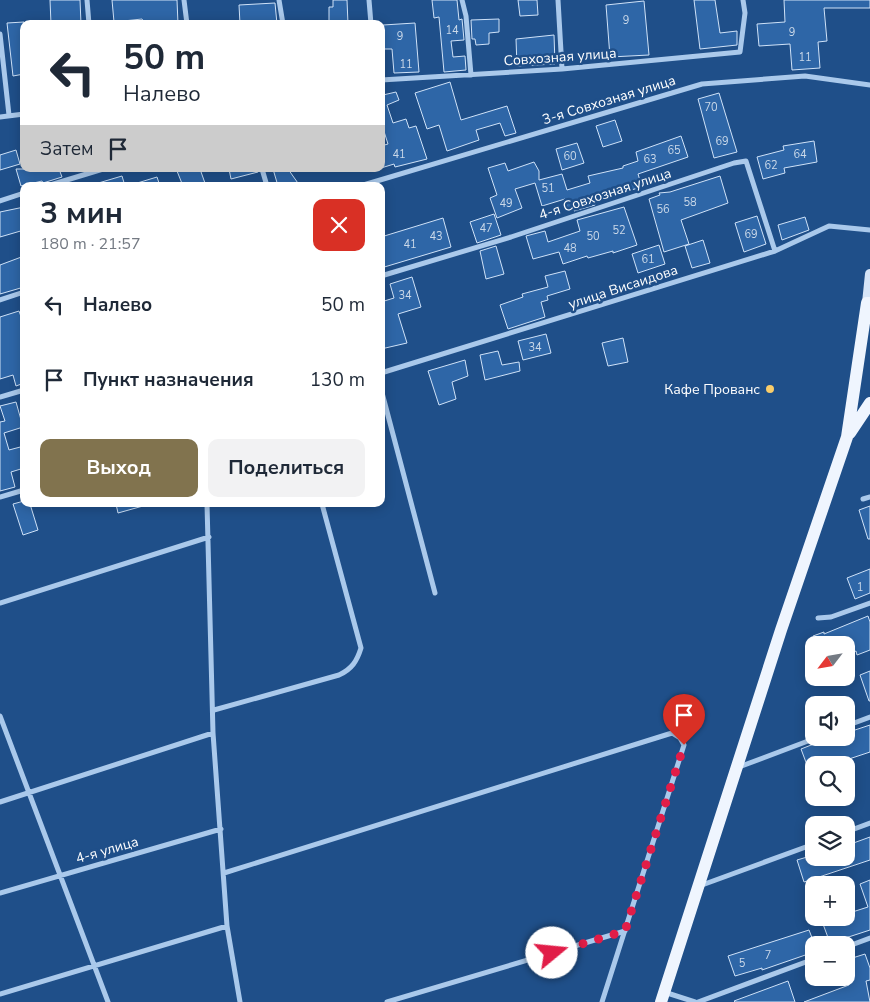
<!DOCTYPE html>
<html lang="ru">
<meta charset="utf-8">
<style>
:root{--surface:#fff;--page:#f2f2f3;--text:#1f2937;--muted:#747a83;--accent:#81734e}
body{margin:0;font-family:"Nunito Sans",sans-serif;background:var(--page);color:var(--text);height:100vh;display:flex;flex-direction:column;font-size:19px;white-space:nowrap}
*{box-sizing:border-box;margin:0}
p{font-size:16px;color:var(--muted)}
.icon{flex:none;width:28px;height:28px;fill:none;stroke:currentColor;stroke-width:2;stroke-linecap:round;stroke-linejoin:round}
.map{position:relative;flex:1;overflow:hidden}
.sheet{position:absolute;left:20px;top:182px;width:365px;height:325px;display:flex;flex-direction:column;background:var(--surface);border-radius:10px;box-shadow:0 2px 12px #0003}
.sheet>*{flex:none}
.top-card{position:absolute;left:20px;top:20px;width:365px;height:152px;border-radius:10px;box-shadow:0 2px 12px #0003;background:#fff;color:var(--text);overflow:hidden}
.needle{width:32px;rotate:239deg}
.controls{position:absolute;left:805px;top:636px;display:grid;gap:10px}
.controls a{display:grid;place-items:center;width:50px;height:50px;border-radius:10px;background:var(--surface);box-shadow:0 2px 12px #0003;font-size:25px}
.pin{position:absolute;display:grid;place-items:center;width:42px;height:42px;color:#fff;margin:-51px -21px;border-radius:50% 50% 50% 0;rotate:-45deg;box-shadow:0 0 5px #0007}
.pin .icon{rotate:45deg}
.me{position:absolute;width:55px;margin:-28px;rotate:73deg;stroke-linejoin:round;filter:drop-shadow(0 0 4px #0008)}
.turn{display:flex;align-items:center;gap:18px;height:105px;padding:0 20px;font-size:22px}
.turn .icon{width:65px;height:65px;stroke-width:2.5}
.turn b{display:block;font-size:35px;line-height:42px}
.then{display:flex;align-items:center;height:48px;padding:0 20px;background:#0003;gap:10px;font-size:19px}
.round{display:grid;place-items:center;flex:none;width:52px;height:52px;border-radius:10px;background:var(--page)}
.overview{display:flex;align-items:center;justify-content:space-between;height:85px;padding:0 20px}
h1{font-size:30px;font-weight:700;line-height:38px}
.primary-button{display:flex;gap:10px;margin-top:auto;padding:10px 20px}
.primary-button a{flex:1;height:58px;border-radius:10px;background:var(--accent);color:#fff;font-size:20px;font-weight:700;line-height:58px;text-align:center}
.primary-button a+a{background:var(--page);color:var(--text)}
ul{padding:0;list-style:none}
li{display:flex;align-items:center;gap:15px;height:75px;padding:0 20px}
li div{flex:1}
li b{display:block;font-size:19px}
li em{font-style:normal}
.map>svg:first-child{display:block}
.building{fill:#2e66a7;stroke:#cfe2f8}
.lines{fill:none;stroke-linecap:round;stroke-linejoin:round}
.minor{stroke:#aac9eb;stroke-width:5}
.secondary{stroke:#d6e5f8;stroke-width:10}
.primary{stroke:#eff5fe;stroke-width:12}
.route{stroke:#e11d48;stroke-width:9;stroke-dasharray:0 16.2}
.poi-dot{fill:#f9cd6a;stroke:#1f4f89;stroke-width:2}
.labels{text-anchor:middle;dominant-baseline:central;stroke-width:5;stroke-linejoin:round;paint-order:stroke}
.number-label{font-size:11px;fill:#cbd9e9}
.street-label{font-size:14px;fill:#fff;stroke:#1f4f89}
.poi-label{font-size:14px;fill:#fff;stroke:#1f4f89;text-anchor:end}
</style>
<div class="map">
<svg width="870" height="1002" viewBox="0 0 870 1002">
<rect width="100%" height="100%" fill="#1f4f89"/>
<!-- building -->
<path class="building" d="M50,0H80L81,24H51Z
M112,0H177L178,24H145L142,19L114,22Z
M333,0H347L348,24H329V7H333Z
M432,0H457L459,20L462,19L464,40L451,41L453,57L465,56L466,70L444,72L439,17L434,18Z
M518,0H537L538,15L520,16Z
M694,0H715L720,33L737,31V45L700,49Z
M784,0H870V8H824L827,41L818,42L820,68L792,70L790,44L759,46L757,24L785,22Z
M644,1L649,55L610,57L606,5Z
M275,3L277,24H240L239,5Z
M499,19V32L489,33V44L476,45L475,39H472L471,20Z
M24,22V74L13,76L7,23Z
M415,23L419,72L394,73L392,49H384L383,25Z
M554,35L555,64L517,66L516,39Z
M450,82L461,120L507,106L516,133L505,136L500,123L476,130L479,140L447,151L439,125L427,129L415,93Z
M396,92L399,100L387,105L393,123L406,119L409,128L416,126L427,159L395,167L394,164L381,168V146L388,144L381,122V94L383,95Z
M719,93L737,152L714,158L698,99Z
M615,120L622,141L603,147L596,126Z
M681,136L688,157L638,174L642,187L594,200L595,205L574,211L573,207L568,209L565,199L542,206L535,183L515,189L522,208L497,218L490,198L497,195L488,168L505,163L508,171L534,162L539,171V180L562,174L567,190L590,183L588,176L623,168V166L638,161L636,152Z
M814,141L817,162L784,168L785,173L763,179L757,157L784,150L783,146Z
M577,143L584,163L562,170L556,149Z
M16,150L20,164L0,170V155Z
M16,169H59L62,177L43,183L42,181L21,186Z
M184,169H200L206,186H183L177,171Z
M229,169H258V172L231,179Z
M273,169H288L300,186H278Z
M122,176L125,186H95V184Z
M720,176L728,203L681,220L689,244L664,252L649,199L660,195L659,193L670,192Z
M157,177L160,186H135L134,184Z
M24,207V230L0,237V212Z
M624,207L637,245L613,253V251L588,258L587,256L563,264L559,252L533,259L526,236L545,231L548,242L580,231L577,220Z
M494,214L501,235L477,243L470,222Z
M757,216L766,244L744,252L735,223Z
M805,217L809,230L782,240L778,225Z
M443,218L451,247L381,268V237Z
M703,240L710,263L692,268L685,246Z
M659,245L665,264L638,273L632,254Z
M496,246L504,274L486,279L480,251Z
M24,256V287L0,294V265Z
M565,271L570,289L547,296L548,300L541,302L545,317L508,329L500,305L523,297L522,294L548,287L545,276Z
M412,277L421,307L398,314L407,343L381,349V302L394,298L390,284Z
M19,311L24,325V383L16,386L13,375L0,379V317Z
M546,334L551,353L523,360L518,341Z
M623,338L628,362L608,366L602,343Z
M498,351L502,365L519,362L520,371L485,380L480,355Z
M465,360L468,376L452,382L456,399L439,405L428,371Z
M16,402L23,427L4,433L9,450L24,446V468L11,472L15,487L0,491V422L5,421L0,406Z
M24,501V504H30L38,530L23,535L13,504Z
M116,504H143V506L118,513Z
M870,506V539H868L859,510Z
M870,569V593L855,599L847,578Z
M868,616L870,622V650L857,655L856,651L846,655V645H816L813,636L824,632V634Z
M870,671V701H869L860,675Z
M870,725V752L831,765H814L813,781L801,749L829,738H846V733Z
M870,837V860L804,882L797,860L814,855V858H853L848,845Z
M870,880V930L830,943L823,924L846,918V914L868,907L860,884Z
M809,930L814,943V952L762,970V968L735,976L728,956Z
M865,954L870,968V980L866,981L870,1002H804L849,985L846,977V960Z
M788,981L795,1002H735L734,1001Z"/>
<g class="lines">
<!-- minor -->
<path class="minor" d="M87,0L89,24
M184,0L187,24
M279,0L283,24
M369,0L371,24
M462,0L466,16L471,75
M558,0L562,69
M0,34L9,115
M381,80L562,69L740,52L745,13L743,0
M0,117L24,114
M262,169L267,186
M47,186L103,169
M360,186L702,84L805,76L870,85
M0,201L24,193
M381,276L511,237L734,163L746,161L775,251
M0,300L24,292
M381,373L775,251L829,226L870,230
M381,389L435,593
M0,397L24,390
M0,497L24,490
M863,499L870,497
M207,504L213,733L227,926L240,1002
M0,603L209,537
M818,618L831,617L870,603
M214,710L339,675C352,669 357,661 361,648L322,504
M0,716L108,1002
M846,726L870,717
M739,767L816,738
M0,802L213,733
M846,832L870,823
M224,873L672,733L680,738L684,745L602,1002
M702,885L814,844
M0,893L221,829
M846,947L870,938
M664,992L695,1002
M0,994L227,926
M387,1002L625,931
M698,1002L814,959"/>
<!-- secondary -->
<path class="secondary" d="M867,303L870,274"/>
<!-- primary -->
<path class="primary" d="M850,433L870,403
M661,1002L781,630L847,437L867,303H870"/>
</g>
<g class="lines">
<!-- route -->
<path class="route" d="M552,953L625,931L684,745"/>
</g>
<!-- markers -->
<circle class="poi-dot" cx="770" cy="389" r="5"/>
<g class="labels">
<!-- number labels -->
<g class="number-label">
<text x="626" y="20">9</text>
<text x="452" y="30">14</text>
<text x="792" y="32">9</text>
<text x="400" y="36">9</text>
<text x="805" y="57">11</text>
<text x="406" y="64">11</text>
<text x="711" y="107">70</text>
<text x="722" y="141">69</text>
<text x="674" y="150">65</text>
<text x="399" y="154">41</text>
<text x="800" y="154">64</text>
<text x="570" y="156">60</text>
<text x="650" y="159">63</text>
<text x="771" y="165">62</text>
<text x="548" y="188">51</text>
<text x="690" y="202">58</text>
<text x="506" y="203">49</text>
<text x="663" y="209">56</text>
<text x="486" y="228">47</text>
<text x="619" y="230">52</text>
<text x="751" y="234">69</text>
<text x="436" y="236">43</text>
<text x="593" y="236">50</text>
<text x="410" y="244">41</text>
<text x="570" y="248">48</text>
<text x="648" y="259">61</text>
<text x="405" y="295">34</text>
<text x="535" y="347">34</text>
<text x="860" y="587">1</text>
<text x="768" y="955">7</text>
<text x="742" y="963">5</text>
</g>
<!-- street labels -->
<g class="street-label">
<text transform="translate(560 57) rotate(-4)">Совхозная улица</text>
<text transform="translate(609 100) rotate(-17)">3-я Совхозная улица</text>
<text transform="translate(605 194) rotate(-18)">4-я Совхозная улица</text>
<text transform="translate(623 287) rotate(-18)">улица Висаидова</text>
<text transform="translate(107 850) rotate(-16)">4-я улица</text>
</g>
<!-- poi labels -->
<g class="poi-label">
<text x="760" y="389">Кафе Прованс</text>
</g>
</g>
</svg>
<div class="controls">
<a><svg class="needle" viewBox="-14 -14 28 28"><path d="M0-13l5 13h-10z" fill="#e53935"/><path d="M0 13l5-13h-10z" fill="#747a83"/></svg></a>
<a><svg class="icon" aria-label="sound" viewBox="0 0 24 24"><path d="M4 9h4l5-4v14l-5-4H4zM17 9q2 3 0 6"/></svg></a>
<a><svg class="icon" aria-label="search" viewBox="0 0 24 24"><circle cx="10" cy="10" r="6"/><path d="M15 15l6 6"/></svg></a>
<a><svg class="icon" aria-label="layers" viewBox="0 0 24 24"><path d="M12 4l9 5-9 5-9-5zM3 14l9 5 9-5"/></svg></a>
<a>+</a>
<a>−</a>
</div>
<div class="pin" style="left:684px;top:745px;background:#d93025"><svg class="icon" aria-label="arrive" viewBox="0 0 24 24"><path d="M6 21V4h12l-3 4 3 4H6"/></svg></div>
<svg class="me" style="left:552px;top:953px" viewBox="-20 -20 40 40"><circle r="19" fill="#fff"/><path d="M0-13L10 11 0 6-10 11z" fill="#e11d48"/></svg>
<div class="top-card">
<div class="turn"><svg class="icon" aria-label="left" viewBox="0 0 24 24"><path d="M17 20v-9H6M10 6l-5 5 5 5"/></svg><div><b>50 m</b>Налево</div></div>
<div class="then">Затем<svg class="icon" aria-label="arrive" viewBox="0 0 24 24"><path d="M6 21V4h12l-3 4 3 4H6"/></svg></div>
</div>
<section class="sheet">
<div class="overview"><div><h1>3 мин</h1><p>180 m · 21:57</p></div><a class="round" style="background:#d93025;color:#fff"><svg class="icon" aria-label="close" viewBox="0 0 24 24"><path d="M6 6l12 12M18 6L6 18"/></svg></a></div>
<ul>
<li><svg class="icon" aria-label="left" viewBox="0 0 24 24"><path d="M17 20v-9H6M10 6l-5 5 5 5"/></svg><div><b>Налево</b></div><em>50 m</em></li>
<li><svg class="icon" aria-label="arrive" viewBox="0 0 24 24"><path d="M6 21V4h12l-3 4 3 4H6"/></svg><div><b>Пункт назначения</b></div><em>130 m</em></li>
</ul>
<div class="primary-button"><a>Выход</a><a>Поделиться</a></div>
</section>
</div>
